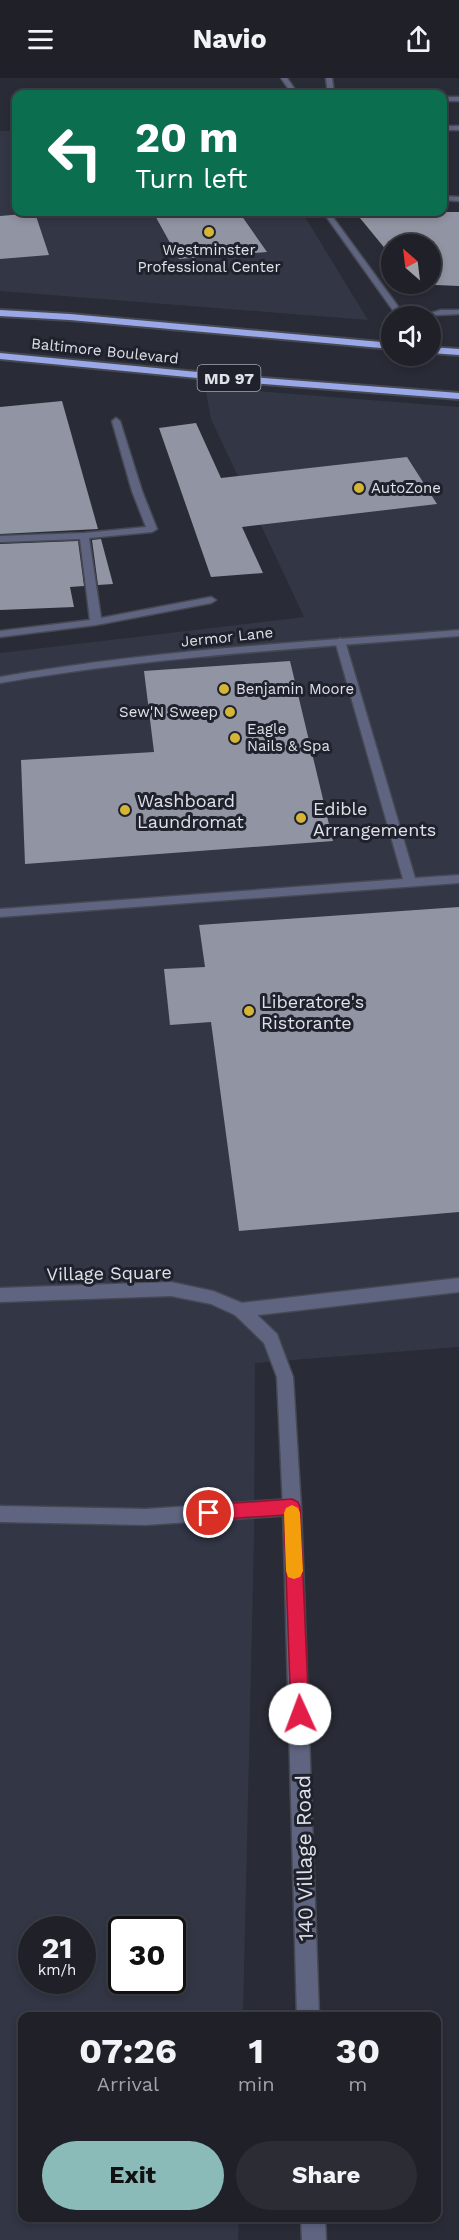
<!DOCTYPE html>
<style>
:root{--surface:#1f2028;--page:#2c2d34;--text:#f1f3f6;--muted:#a1a3a8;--line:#3c3e45;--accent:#8bbbb9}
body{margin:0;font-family:"Work Sans",sans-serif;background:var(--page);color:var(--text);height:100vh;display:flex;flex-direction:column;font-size:22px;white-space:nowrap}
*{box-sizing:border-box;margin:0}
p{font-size:20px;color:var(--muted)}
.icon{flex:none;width:33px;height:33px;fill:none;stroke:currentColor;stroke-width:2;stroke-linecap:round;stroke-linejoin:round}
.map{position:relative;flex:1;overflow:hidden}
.panel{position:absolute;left:18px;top:1934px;width:423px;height:210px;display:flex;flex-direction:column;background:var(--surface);border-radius:12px;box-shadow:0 3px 9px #0003,0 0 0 2px var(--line)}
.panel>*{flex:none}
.banner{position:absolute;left:12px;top:12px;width:435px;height:126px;border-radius:12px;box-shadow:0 3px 9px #0003,0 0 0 2px var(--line);background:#0b6e4f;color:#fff;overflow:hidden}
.needle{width:39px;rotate:332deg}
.fabs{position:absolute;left:381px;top:156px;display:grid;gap:12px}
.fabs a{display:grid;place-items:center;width:60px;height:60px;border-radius:50%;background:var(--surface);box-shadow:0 3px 9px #0003,0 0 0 2px var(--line);font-size:30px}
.speed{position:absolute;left:18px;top:1838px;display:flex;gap:12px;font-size:30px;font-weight:700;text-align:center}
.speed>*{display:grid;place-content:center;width:78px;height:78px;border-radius:50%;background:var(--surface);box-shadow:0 3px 9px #0003,0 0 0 2px var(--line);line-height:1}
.speed small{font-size:15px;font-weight:400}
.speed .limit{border:3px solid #111;border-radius:9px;background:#fff;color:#111}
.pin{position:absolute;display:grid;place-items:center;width:51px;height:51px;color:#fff;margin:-26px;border:3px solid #fff;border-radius:50%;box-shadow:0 2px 6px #0007}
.me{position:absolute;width:66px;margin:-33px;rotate:358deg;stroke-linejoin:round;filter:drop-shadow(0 0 4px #0008)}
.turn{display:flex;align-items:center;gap:21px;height:126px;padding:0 24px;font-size:27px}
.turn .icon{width:78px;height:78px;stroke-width:2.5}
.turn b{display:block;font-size:42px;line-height:51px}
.eta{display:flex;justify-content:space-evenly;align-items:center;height:102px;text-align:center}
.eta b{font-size:36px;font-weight:700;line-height:42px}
.primary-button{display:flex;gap:12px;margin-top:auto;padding:12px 24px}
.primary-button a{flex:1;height:69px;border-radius:36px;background:var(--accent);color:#111;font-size:24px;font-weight:700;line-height:69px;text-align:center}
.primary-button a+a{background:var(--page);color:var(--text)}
header{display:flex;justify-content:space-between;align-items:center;height:78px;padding:0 24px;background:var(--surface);font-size:27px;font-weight:700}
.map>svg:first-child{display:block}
.built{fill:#323645;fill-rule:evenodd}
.building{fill:#9194a2}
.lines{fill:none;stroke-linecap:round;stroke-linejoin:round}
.service-casing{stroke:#464852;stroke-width:3}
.minor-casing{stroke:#464852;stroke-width:3}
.trunk-casing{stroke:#464852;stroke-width:4}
.service{fill:#5f6581;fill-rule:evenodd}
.minor{fill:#5f6581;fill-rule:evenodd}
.trunk{fill:#9ba8e7;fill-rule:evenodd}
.route{fill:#e11d48;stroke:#92132f;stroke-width:1.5}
.slow{fill:#f59e0b}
.poi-dot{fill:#d5b535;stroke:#1f222c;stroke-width:2}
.labels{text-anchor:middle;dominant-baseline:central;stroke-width:6;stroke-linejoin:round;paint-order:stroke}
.far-poi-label{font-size:15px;fill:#dfe1e8;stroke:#1f222c;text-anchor:start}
.far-street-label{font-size:15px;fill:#dfe1e8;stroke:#1f222c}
.shield{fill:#1f222c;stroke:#a5a8b0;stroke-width:1.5}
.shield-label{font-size:16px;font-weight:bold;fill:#dfe1e8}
.poi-label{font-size:18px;fill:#dfe1e8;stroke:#1f222c;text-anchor:start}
.street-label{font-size:18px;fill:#dfe1e8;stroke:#1f222c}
.near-street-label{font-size:21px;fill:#dfe1e8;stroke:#1f222c}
</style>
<header><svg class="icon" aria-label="menu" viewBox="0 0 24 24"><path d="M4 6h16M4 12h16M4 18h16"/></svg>Navio<svg class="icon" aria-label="share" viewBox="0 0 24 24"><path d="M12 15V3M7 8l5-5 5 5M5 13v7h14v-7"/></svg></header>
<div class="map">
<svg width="459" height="2162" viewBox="0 0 459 2162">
<rect width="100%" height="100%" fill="#292b36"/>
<!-- built -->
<path class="built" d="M0,53H16V134H302L368,242L0,213Z
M205,309L459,329V1269L255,1285L254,1462L243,1938H22V2139H239L238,2162H0V575L304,539L211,341ZM32,1851H82V1902H32ZM122,1851H172V1902H122Z"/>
<!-- building -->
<path class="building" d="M153,134H239L267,174L179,181Z
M355,134H459V208L413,206H430V166H392V179Z
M35,135L49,177L0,181V138Z
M62,323L98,451L0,456V329Z
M196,345L221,400L407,379L437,426L242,449L263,495L211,499L159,350Z
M101,461L113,506L98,507L92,462Z
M78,463L84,508L70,509L74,529L0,532V466Z
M290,583L333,763L25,786L21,682L154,674L144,593Z
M459,829V1134L239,1153L211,944L170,947L164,891L205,889L199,847Z"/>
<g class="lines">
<defs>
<path id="service" d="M281,0H287L298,16H292Z
M326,0H332L334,16H328Z
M442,19H459V23H442Z
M442,48H459V52H442Z
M442,118L459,119V123L442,122Z
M323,134H329L405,238H397Z
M441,232H459V236L420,238Z
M116,340L120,343L142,413L157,451L152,454L89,460L101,540L211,519L216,522L211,525L96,547L0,559V553L90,542L80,461L0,464V458L84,455L146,449L132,413L112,343Z
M340,560L345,563L415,800L459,797V805L0,839V831L403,801L335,563Z
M459,1200V1214L241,1239L235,1237L233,1232L235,1227L241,1225Z
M292,1421L298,1423L301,1429L298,1435L292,1437L146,1447L0,1444V1428L146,1431Z"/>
<path id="minor" d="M459,552V558C306,570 151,579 0,605V599C151,572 306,564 459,552Z
M171,1204L213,1213L247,1227L277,1256L293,1299L301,1429L319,1938H297L283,1429L277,1299L264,1265L235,1237L211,1226L171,1218L0,1224V1210Z
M301,2139H325L326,2162H302Z"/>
<path id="trunk" d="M0,232L70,236L392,265V271L70,242L0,238Z
M430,269L459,271V277L430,275Z
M0,275L239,298L459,315V321L239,304L0,281Z"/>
</defs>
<!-- service casing -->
<use href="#service" class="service-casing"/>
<!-- minor casing -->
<use href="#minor" class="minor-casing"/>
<!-- trunk casing -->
<use href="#trunk" class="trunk-casing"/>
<!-- service -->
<use href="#service" class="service"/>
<!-- minor -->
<use href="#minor" class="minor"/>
<!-- trunk -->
<use href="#trunk" class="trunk"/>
</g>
<!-- route -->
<path class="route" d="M292,1421L298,1424L300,1429L309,1636L306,1642L300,1645L293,1642L291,1636L284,1437L209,1442L203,1440L200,1435L203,1429L209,1427Z"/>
<!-- slow -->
<path class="slow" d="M292,1427L298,1430L300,1435L303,1493L300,1499L294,1501L288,1499L286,1493L284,1435L286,1430Z"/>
<!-- markers -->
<g class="poi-dot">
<circle cx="209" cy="154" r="6"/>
<circle cx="359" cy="410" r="6"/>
<circle cx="224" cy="611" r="6"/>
<circle cx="230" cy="634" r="6"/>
<circle cx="235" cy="660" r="6"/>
<circle cx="125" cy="732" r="6"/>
<circle cx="301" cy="740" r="6"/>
<circle cx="249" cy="933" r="6"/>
</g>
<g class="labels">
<!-- far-poi labels -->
<g class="far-poi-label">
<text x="209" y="172" text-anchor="middle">Westminster<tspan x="209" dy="17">Professional Center</tspan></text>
<text x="371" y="410">AutoZone</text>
<text x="236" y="611">Benjamin Moore</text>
<text x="218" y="634" text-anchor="end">Sew'N Sweep</text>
<text x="247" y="651">Eagle<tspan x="247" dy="17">Nails &amp; Spa</tspan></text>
</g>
<!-- far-street labels -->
<g class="far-street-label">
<text transform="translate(105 273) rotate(6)">Baltimore Boulevard</text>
<text transform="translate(227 559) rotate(-6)">Jermor Lane</text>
</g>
<!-- shield labels -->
<rect class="shield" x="197.5" y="287" width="63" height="26" rx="4.5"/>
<g class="shield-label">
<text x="229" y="300">MD 97</text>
</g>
<!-- poi labels -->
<g class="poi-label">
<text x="137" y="722">Washboard<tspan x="137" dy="21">Laundromat</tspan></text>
<text x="313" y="730">Edible<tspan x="313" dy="21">Arrangements</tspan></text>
<text x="261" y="923">Liberatore's<tspan x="261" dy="21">Ristorante</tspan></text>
</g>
<!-- street labels -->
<g class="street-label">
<text transform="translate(109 1195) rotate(-1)">Village Square</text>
</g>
<!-- near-street labels -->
<g class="near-street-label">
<text transform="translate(304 1780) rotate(-91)">140 Village Road</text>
</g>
</g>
</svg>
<div class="fabs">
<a><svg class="needle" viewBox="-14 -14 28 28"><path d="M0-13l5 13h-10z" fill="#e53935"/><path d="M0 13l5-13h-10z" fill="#a1a3a8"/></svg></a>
<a><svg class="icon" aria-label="sound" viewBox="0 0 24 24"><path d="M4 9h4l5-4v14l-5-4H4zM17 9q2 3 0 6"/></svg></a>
</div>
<div class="speed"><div>21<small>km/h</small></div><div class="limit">30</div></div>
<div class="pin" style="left:209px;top:1435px;background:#d93025"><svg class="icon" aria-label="arrive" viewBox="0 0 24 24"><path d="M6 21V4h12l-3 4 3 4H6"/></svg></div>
<svg class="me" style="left:300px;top:1636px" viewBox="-20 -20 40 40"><circle r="19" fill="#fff"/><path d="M0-13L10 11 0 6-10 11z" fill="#e11d48"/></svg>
<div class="banner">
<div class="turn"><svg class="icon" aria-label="left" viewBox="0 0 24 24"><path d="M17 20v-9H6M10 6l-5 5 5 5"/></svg><div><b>20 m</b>Turn left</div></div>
</div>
<section class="panel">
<div class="eta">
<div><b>07:26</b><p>Arrival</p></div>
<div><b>1</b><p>min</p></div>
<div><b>30</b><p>m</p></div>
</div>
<div class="primary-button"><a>Exit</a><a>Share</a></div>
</section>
</div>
